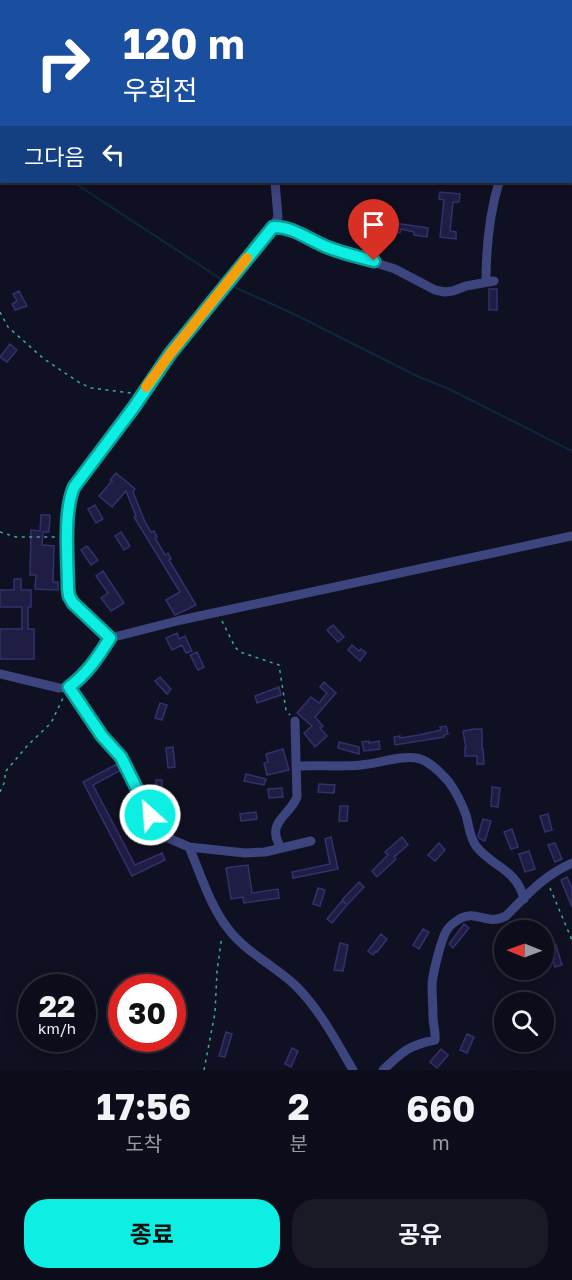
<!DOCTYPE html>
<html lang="ko">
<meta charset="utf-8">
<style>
:root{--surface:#0c0c1a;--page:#1a1a27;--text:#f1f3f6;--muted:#9a9ba2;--line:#2c2c39;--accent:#0eefe4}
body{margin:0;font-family:"Golos Text","Noto Sans KR",sans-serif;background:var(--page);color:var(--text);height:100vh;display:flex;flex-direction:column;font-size:22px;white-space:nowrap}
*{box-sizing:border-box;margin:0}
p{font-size:20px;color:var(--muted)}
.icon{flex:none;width:33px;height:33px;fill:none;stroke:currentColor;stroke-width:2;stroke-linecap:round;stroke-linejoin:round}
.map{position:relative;height:1070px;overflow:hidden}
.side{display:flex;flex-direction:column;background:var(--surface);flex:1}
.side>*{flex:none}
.banner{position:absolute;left:0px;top:0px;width:573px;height:183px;box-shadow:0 3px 15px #0003,0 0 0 2px var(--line);background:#1a4fa0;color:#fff;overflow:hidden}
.needle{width:39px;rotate:271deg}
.buttons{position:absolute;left:494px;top:920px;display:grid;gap:12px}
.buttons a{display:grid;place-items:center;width:60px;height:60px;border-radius:50%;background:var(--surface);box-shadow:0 3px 15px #0003,0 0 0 2px var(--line);font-size:30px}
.speed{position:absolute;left:18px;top:974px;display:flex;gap:12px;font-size:30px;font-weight:700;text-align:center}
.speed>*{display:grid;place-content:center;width:78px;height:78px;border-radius:50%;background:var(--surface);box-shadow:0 3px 15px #0003,0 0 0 2px var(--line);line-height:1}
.speed small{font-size:15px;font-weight:400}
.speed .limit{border:9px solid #d22;background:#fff;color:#111}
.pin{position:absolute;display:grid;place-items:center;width:51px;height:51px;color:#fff;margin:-62px -26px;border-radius:50% 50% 50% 0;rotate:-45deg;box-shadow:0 0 6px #0007}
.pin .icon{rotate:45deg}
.me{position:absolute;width:66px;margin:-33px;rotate:334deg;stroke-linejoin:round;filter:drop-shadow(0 0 4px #0008)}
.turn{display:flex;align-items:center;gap:21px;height:126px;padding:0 24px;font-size:27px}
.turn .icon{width:78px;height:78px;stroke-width:2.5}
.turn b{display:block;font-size:42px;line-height:51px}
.then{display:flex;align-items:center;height:57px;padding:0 24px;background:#0003;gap:12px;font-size:22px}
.eta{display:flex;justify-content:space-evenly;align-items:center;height:102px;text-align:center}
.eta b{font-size:36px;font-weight:700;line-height:42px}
.cta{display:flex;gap:12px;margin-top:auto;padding:12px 24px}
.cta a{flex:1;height:69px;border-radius:24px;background:var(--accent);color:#111;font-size:24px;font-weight:700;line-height:69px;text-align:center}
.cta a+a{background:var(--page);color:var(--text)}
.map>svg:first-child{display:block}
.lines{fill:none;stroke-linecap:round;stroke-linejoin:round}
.stream{stroke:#0d273f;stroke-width:2}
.building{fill:#1f1d43;stroke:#33306e;stroke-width:1.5}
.path{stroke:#36af95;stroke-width:1.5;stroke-dasharray:3 4.5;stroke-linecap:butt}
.minor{stroke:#3d457f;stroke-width:9}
.route-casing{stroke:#099b94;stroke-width:15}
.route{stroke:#0eefe4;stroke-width:10}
.slow{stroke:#f59e0b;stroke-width:10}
</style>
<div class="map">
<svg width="572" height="1070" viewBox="0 0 572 1070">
<rect width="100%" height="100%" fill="#101023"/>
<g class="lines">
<!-- stream -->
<path class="stream" d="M0,103L2,106
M73,182L224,281
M230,285L296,315L417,376L449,389L572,451"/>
</g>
<!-- building -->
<path class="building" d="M440,192L460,194L459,202H453L450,231L456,232V239L440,237L444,200L439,199Z
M387,222L428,228L427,237L414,235V232L401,229L400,233L385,231Z
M489,289H497V310H489Z
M19,291L27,306L15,310L12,304L17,301L13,294Z
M10,344L17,350L7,362L0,357Z
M116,473L135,489L133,492L145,522L151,532L154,531L157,537L155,538L165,555L168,553L171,559L169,560L196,605L188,609L175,615L166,600L180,592L134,517L136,516L126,491L112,507L99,496L112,481L110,480Z
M95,505L103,519L96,523L88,509Z
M41,515H50L49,532H43L42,545L54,546L53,582H58V590L35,589L36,575H30L31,530L40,531Z
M121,532L130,546L124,550L115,536Z
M87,546L98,560L91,565L81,550Z
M103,571L124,603L111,611L101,598L108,593L96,576Z
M14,579H21V590H31V607H28V629H34V659H0V629H22V607H0V590H14Z
M333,625L344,637L338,642L327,630Z
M177,633L179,639L185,636L192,651L186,653L182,645L172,650L166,638Z
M352,645L359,651L361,649L366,653L360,661L348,650Z
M197,652L204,667L198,670L190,655Z
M160,677L171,689L167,694L155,681Z
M324,682L336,693L315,717L323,726L320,728L327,736L315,747L304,733L312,726L297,713L311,697L319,703L327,693L320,687Z
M279,687L281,695L257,703L255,696Z
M160,703L167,705L162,720L155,718Z
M446,726L448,734L444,735V737L395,745L394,737L400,736V738L419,735L441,730L440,727Z
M474,729H482V749H483L484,764H477V756H465V748H466L463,731Z
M369,741V743L379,741L380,749L364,751L362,742Z
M339,742L359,747V754L338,748Z
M173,747L175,767L168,768L166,748Z
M283,749L289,770L267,775L264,763L268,762L266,754Z
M117,764L121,772L119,771L93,785L135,865L162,853L165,860L132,876L83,782Z
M246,774L266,779L264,785L244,781Z
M156,780H162V799L156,798Z
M319,784L335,785L334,793L318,792Z
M492,787L500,788L498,807L491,806Z
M282,788L283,797L269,798L268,789Z
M340,806H348L347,821H339Z
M256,812L257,819L241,821L240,814Z
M548,814L552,830L545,832L540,816Z
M483,819L491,821L485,841L480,839L478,836Z
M512,829L518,847L511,849L504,832Z
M331,837L338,869L293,878L292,872L330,864L325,839Z
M402,837L408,845L394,857L396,859L377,877L372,871L388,855L385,852Z
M439,843L445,850L435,861L428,855Z
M555,843L562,859L555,862L548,845Z
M529,851L535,869L525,872L519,854Z
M248,865L252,893L278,889L279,898L244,903L243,897L231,899L226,868Z
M567,877L572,888V907L561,880Z
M359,882L364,887L347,905L332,923L327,919L342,901L346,904L342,900Z
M318,888L325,890L320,906L313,904Z
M464,924L469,928L453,948L449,944Z
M423,929L429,932L419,949L413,945Z
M381,934L387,939L377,952L376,951L373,955L368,951Z
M340,943L348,945L343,971L334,970Z
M556,945L562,965L555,967L549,948Z
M226,1032L232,1034L225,1057L219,1056Z
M467,1034L474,1037L467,1053L460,1050Z
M292,1048L298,1051L291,1067L285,1064Z
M441,1049L448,1055L437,1068L430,1062Z"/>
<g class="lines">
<!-- path -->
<path class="path" d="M548,182L572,184
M0,312L8,327L44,359L80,383L91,388L131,393
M0,532L16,537H58
M222,621L235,647L240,652L279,665L286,710L290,715
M0,792L5,781V772L28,745L51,723L63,698
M550,888L572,940
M204,1070L215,1013L217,971L221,942L223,938"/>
<!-- minor -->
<path class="minor" d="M541,0L551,2
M273,2L274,0
M273,227H280L287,228L325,247L395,269L435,290L445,292L453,291L466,286L494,281
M486,282C486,247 489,215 499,182
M110,638L73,603L69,596L68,589C68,561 63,512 74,487L134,407L170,354L273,227L278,217L275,182
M0,674L59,688C62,688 65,688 69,687C86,680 100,653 110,638L181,620L572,536
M69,687L102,736L121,757L159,834L189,847L245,853L265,852L311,841
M297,766C318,765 340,767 361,765C377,764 401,755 416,758C427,759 442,774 449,782C456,792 462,804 466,815C469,825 469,836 476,846C492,867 517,869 524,899
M189,847C201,875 210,906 229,930C247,953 275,966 296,986C320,1010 336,1041 353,1070
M281,848C265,822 289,817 297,797L295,721
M383,1070C402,1052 409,1045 435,1040C436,1032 433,1025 433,1017C433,1006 432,995 432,984C433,973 441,939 447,930C450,925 456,921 461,918C477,910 487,926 506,916C528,894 543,876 572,863"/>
</g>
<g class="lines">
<defs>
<path id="route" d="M150,815L121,757L102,736L69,687C87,674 98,657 110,638L73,603L69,596L68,589C68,561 63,512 74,487L134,407L170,354L273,227C292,226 309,240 327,247C342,253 358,257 374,261"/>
</defs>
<!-- route casing -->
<use href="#route" class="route-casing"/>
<!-- route -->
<use href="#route" class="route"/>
<!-- slow -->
<path class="slow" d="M146,387L170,354L247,258"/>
</g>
</svg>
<div class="buttons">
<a><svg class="needle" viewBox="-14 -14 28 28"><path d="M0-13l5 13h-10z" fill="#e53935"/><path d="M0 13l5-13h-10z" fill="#9a9ba2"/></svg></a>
<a><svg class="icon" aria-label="search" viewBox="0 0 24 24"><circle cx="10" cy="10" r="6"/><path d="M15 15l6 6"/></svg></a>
</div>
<div class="speed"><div>22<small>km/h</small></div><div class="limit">30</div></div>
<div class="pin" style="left:374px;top:261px;background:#d93025"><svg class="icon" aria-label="arrive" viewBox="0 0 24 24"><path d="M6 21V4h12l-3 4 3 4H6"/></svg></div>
<svg class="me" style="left:150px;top:815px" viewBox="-20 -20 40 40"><circle r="17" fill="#0eefe4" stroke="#fff" stroke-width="3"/><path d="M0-11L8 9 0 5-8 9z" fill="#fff"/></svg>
<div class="banner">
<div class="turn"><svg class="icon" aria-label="right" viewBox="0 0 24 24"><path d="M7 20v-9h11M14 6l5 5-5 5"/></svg><div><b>120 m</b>우회전</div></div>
<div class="then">그다음<svg class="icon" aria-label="left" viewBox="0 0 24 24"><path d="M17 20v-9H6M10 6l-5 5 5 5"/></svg></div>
</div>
</div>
<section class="side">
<div class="eta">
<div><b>17:56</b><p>도착</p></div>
<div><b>2</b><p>분</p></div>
<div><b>660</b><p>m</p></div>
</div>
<div class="cta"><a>종료</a><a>공유</a></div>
</section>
